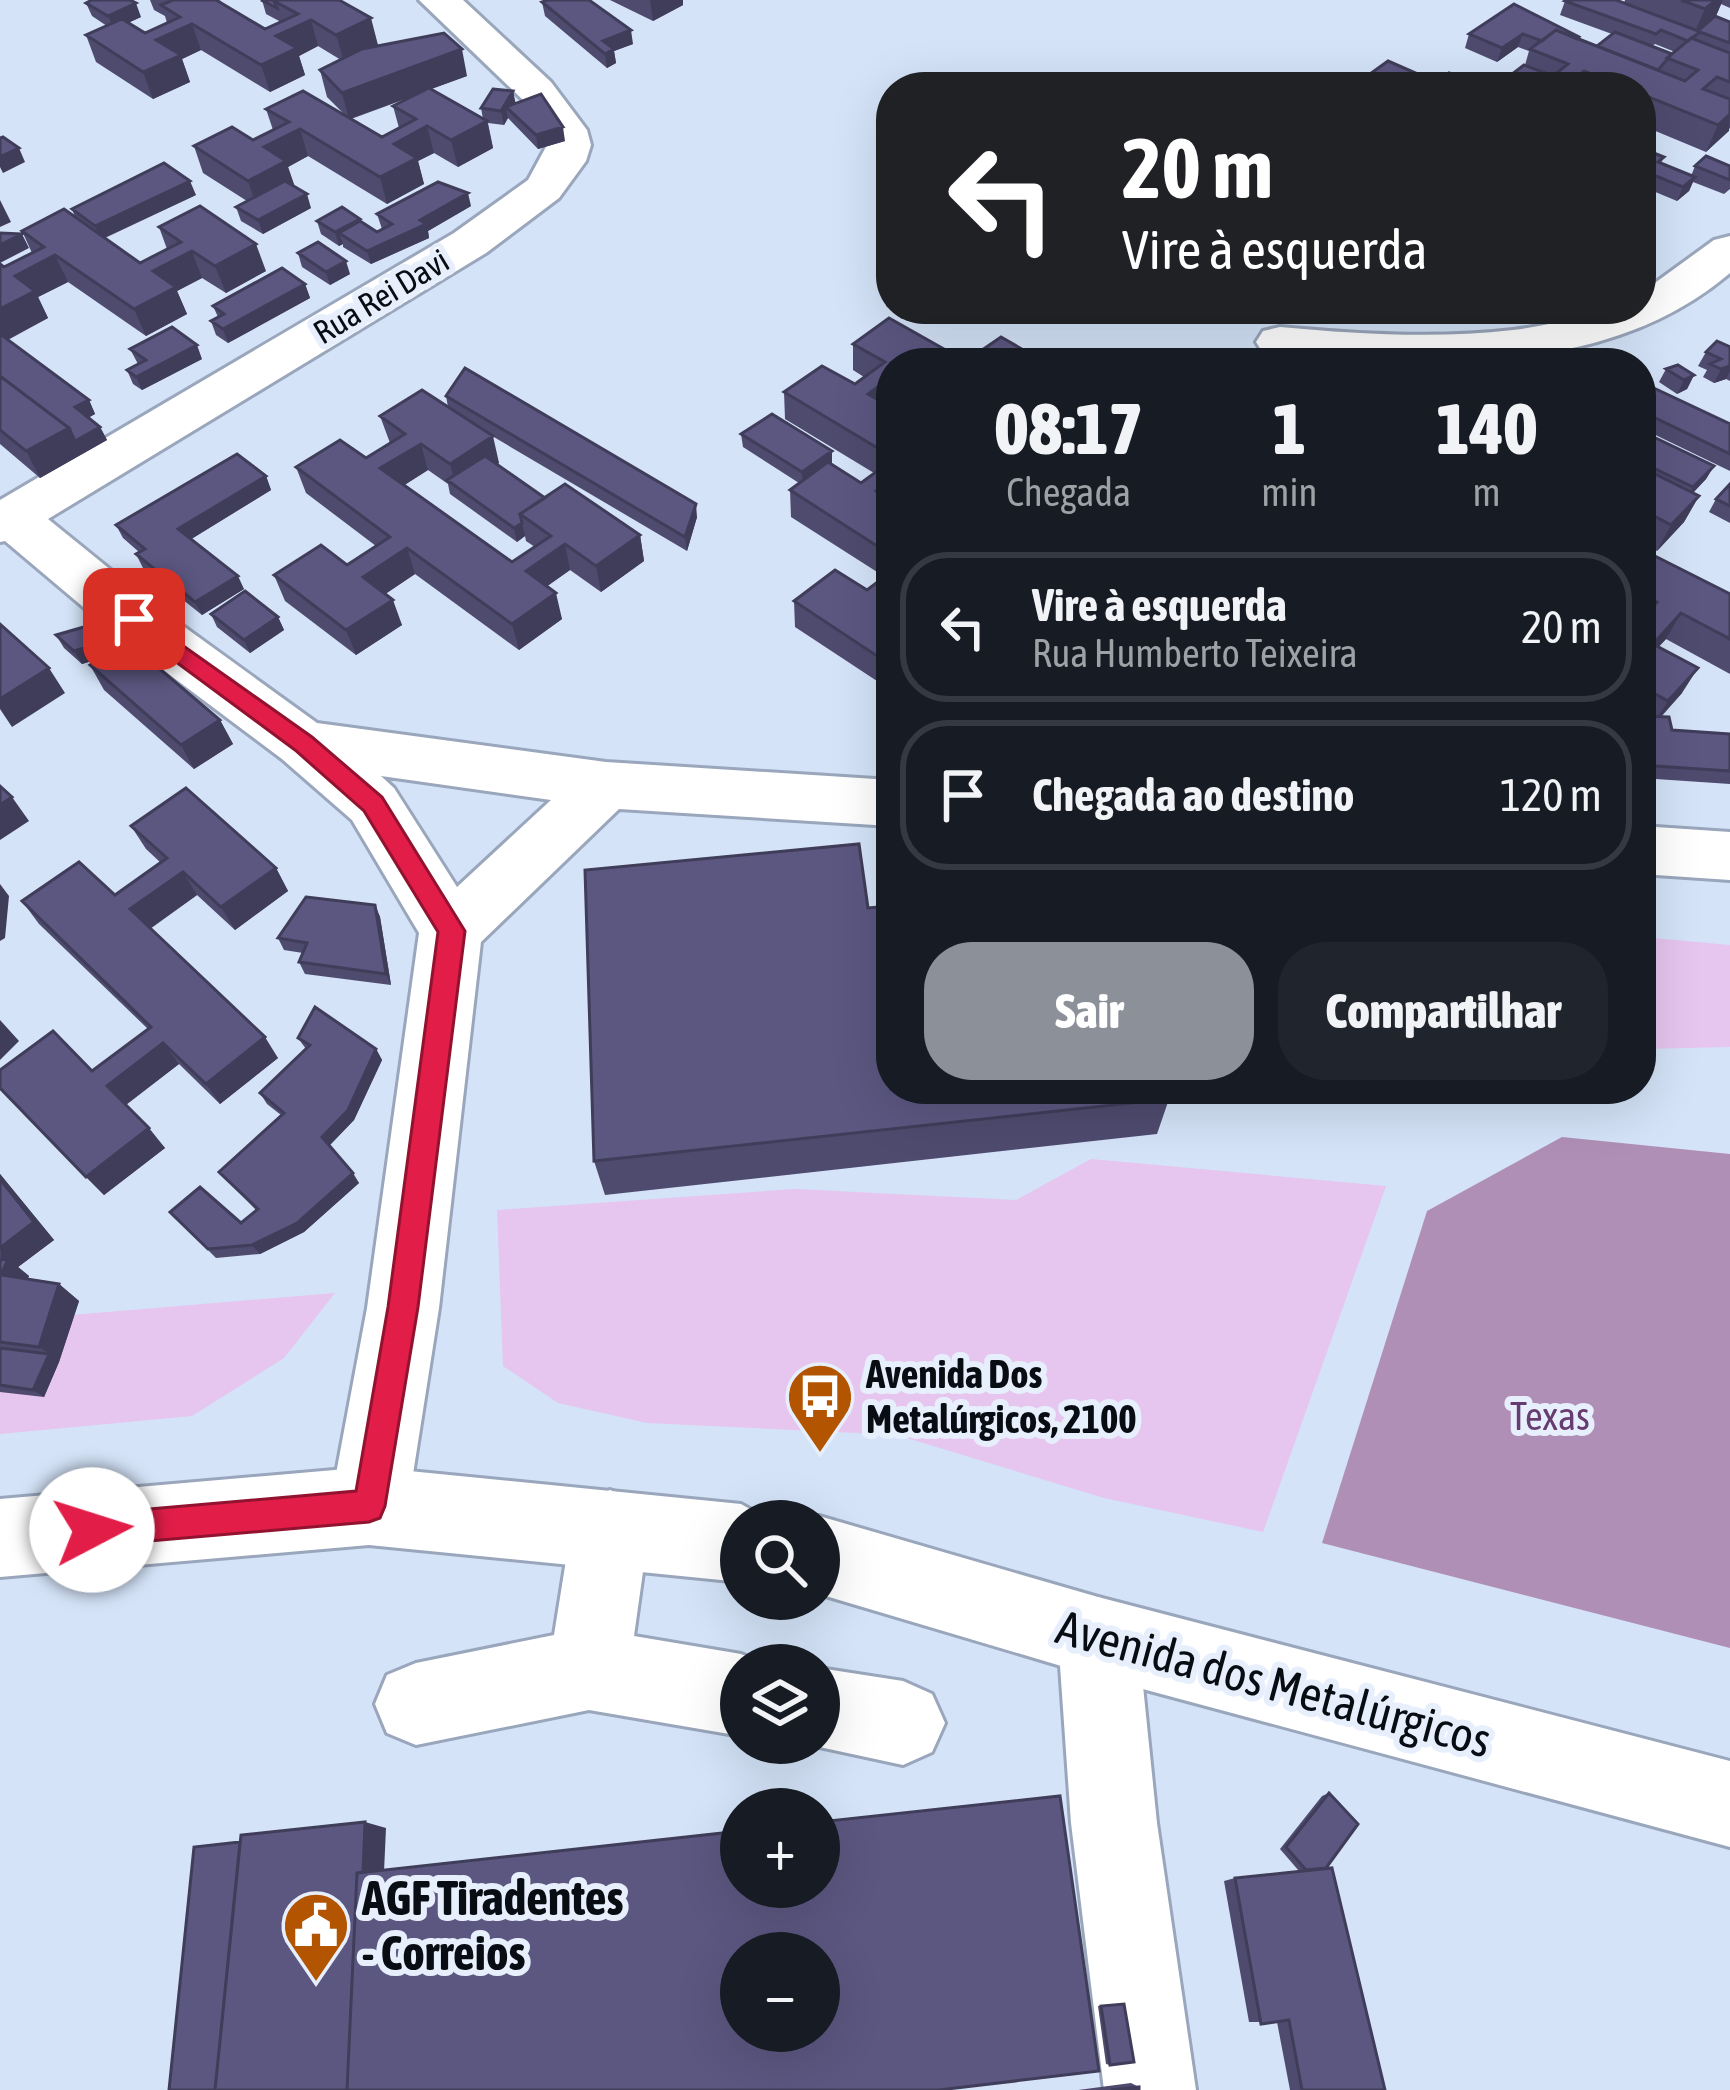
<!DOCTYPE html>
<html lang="pt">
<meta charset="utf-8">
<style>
:root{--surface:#171b24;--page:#20242c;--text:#f1f3f6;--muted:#9ea1a6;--line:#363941;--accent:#8c9099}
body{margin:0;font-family:"Asap Condensed",sans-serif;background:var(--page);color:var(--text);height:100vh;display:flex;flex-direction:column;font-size:45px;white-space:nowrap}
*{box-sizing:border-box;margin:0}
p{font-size:39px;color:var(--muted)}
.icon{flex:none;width:66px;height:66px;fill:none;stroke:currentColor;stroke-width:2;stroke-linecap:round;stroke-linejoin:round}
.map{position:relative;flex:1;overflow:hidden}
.drawer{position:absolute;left:876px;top:348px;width:780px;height:756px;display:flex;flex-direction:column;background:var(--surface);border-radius:48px;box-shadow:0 12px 48px #0002}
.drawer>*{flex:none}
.hud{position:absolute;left:876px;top:72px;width:780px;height:252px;border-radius:48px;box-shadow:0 12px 48px #0002;background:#202124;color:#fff;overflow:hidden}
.buttons{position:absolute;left:720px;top:1500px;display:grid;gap:24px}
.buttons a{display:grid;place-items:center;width:120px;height:120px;border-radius:50%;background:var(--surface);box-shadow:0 12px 48px #0002;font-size:60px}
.pin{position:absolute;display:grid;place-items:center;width:102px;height:102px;color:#fff;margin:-51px;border-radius:24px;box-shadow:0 6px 18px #0006}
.me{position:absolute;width:132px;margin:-66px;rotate:85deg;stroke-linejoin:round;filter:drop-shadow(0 0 9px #0008)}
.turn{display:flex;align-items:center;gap:42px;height:252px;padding:0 48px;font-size:54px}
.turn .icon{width:156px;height:156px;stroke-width:2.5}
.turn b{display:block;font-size:84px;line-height:102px}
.eta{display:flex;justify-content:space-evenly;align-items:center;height:204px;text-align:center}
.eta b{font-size:72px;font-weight:800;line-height:84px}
.cta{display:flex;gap:24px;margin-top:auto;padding:24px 48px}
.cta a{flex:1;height:138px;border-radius:48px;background:var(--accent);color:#fff;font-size:48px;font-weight:800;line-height:138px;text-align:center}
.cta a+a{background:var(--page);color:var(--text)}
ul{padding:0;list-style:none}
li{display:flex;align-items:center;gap:36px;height:150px;margin:0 24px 18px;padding:0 24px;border:6px solid var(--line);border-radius:48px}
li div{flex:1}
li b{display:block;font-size:45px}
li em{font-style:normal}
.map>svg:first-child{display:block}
.green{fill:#e6c5ee}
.forest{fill:#b08fb7}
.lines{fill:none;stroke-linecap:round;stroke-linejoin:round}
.minor-casing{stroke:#99a6bb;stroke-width:6}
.major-casing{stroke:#99a6bb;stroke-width:6}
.minor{fill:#fff;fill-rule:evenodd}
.major{fill:#fff;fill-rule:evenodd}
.wall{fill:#4f4b6f;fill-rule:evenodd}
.shaded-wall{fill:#403d5a}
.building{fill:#5c5781;stroke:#403d5a;stroke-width:3;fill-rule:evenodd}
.route{fill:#e11d48;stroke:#92132f;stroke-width:3}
.labels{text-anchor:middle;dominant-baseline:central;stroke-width:12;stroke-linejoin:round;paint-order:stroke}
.far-street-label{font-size:33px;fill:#080c13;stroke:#e7effc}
.poi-label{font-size:39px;font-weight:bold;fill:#080c13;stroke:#e7effc;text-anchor:start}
.park-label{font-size:39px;fill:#673c71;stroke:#e7effc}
.near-street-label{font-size:48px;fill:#080c13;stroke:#e7effc}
.near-poi-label{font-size:48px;font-weight:bold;fill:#080c13;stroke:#e7effc;text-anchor:start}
</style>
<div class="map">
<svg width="1730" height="2090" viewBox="0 0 1730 2090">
<rect width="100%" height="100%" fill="#d4e3f8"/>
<!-- green -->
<path class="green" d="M1641,937L1730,945V1047L1641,1049Z
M1091,1159L1386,1186L1263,1532L1104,1498L897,1435L647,1423L558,1403L503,1366L497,1210L795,1189L1016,1200Z
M335,1293L284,1358L192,1416L0,1434V1321Z"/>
<!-- forest -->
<path class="forest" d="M1562,1137L1730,1154V1648L1322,1543L1427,1211Z"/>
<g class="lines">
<defs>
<path id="minor" d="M419,0H463L551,82L587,130L591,145L586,161L559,198L486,253L48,519L154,605L317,723L606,762L891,780V826L619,809L481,942L439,1308L408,1506L396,1533L369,1545L342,1533L330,1506L367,1308L419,933L352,820L282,759L114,633L5,541L0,542V500L454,233L528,180L547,145L544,130L522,99ZM381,776L551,800L457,887L394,788Z
M1730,236V273C1637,352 1519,363 1400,363C1355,363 1307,364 1263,353L1256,342L1263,331L1280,327C1358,334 1435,339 1513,330C1557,325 1597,309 1641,309V293L1714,240Z
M1641,826L1730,832V880L1641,874Z
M610,1490L638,1501L649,1529L634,1636L741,1654L768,1665H741V1736L589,1710L416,1745L387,1733L375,1704L387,1675L416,1663L554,1635L571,1529L582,1501Z
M1098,1597L1127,1608L1138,1637L1157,1823L1196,2090H1104L1071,1823L1058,1637L1069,1608Z
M819,1668L903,1681L932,1694L945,1723L932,1752L903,1765L801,1743H819Z"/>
<path id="major" d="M369,1467L741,1504L771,1521H741V1582L369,1545L0,1577V1499Z
M819,1516L1098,1597L1730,1761V1847L1098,1677L819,1594V1521H806Z"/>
</defs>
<!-- minor casing -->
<use href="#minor" class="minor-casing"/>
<!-- major casing -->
<use href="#major" class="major-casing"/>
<!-- minor -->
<use href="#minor" class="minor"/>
<!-- major -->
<use href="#major" class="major"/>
</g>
<!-- wall -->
<path class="wall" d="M150,0H221L218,1L265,29L281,22L266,14L262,0H339L378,45L374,47L467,76L431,89L483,119L481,108L513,91L515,103L565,141L538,149L508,118L504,125L488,123L493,148L458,167L434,153L418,161L424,184L387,204L308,156L288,167L295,187L311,208L263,234L241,221L236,207L247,201L203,173L194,146L253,140L273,130L266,109L346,116L327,97L320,70L341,60L318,46L299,56L305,75L270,92L201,50L182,59L190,82L153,99L96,62L86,35L107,26L92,16L86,3L141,17L128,23L145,33L167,23L165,16L154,10ZM411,97L393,106L399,128L382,137L351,119Z
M610,0H683V5L653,21Z
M1625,0H1730V8L1721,4L1716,16L1730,22V128L1706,152L1641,125V87H1498L1499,84L1525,65L1529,51L1518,47L1497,62L1465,48L1469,34L1514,4L1579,39L1597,47L1612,34L1560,15L1565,1L1624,3ZM1655,44L1675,52L1672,54L1652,46Z
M542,2L633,44L614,51L616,63L607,68L545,16Z
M1641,148L1664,157L1661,163L1691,176L1695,166H1730V189L1724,194L1693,182L1689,191L1677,201L1641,186Z
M196,195L105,238L140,263L167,249L159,227L266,271L226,293L202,278L177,291L187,314L146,336L68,282L38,297L48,318L8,340L89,400L95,414L88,418L100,427L107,440L40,478L0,444V264L4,267L32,253L22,231L75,217L72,209Z
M471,206L428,231L429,238L371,264L343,247V244L339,246L321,234L317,221L360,219L361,222L377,232L382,229L377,214Z
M298,253L350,274L330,285L302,267Z
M305,284L310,298L228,343L216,335L211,321L218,317L213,306Z
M891,290V309H923L902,319L886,306V292Z
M853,344L891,363V403L888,405L891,407V674L880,683L795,627L794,601L867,590L885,577L791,517L790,490L799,483L743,447L741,434L832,451V465L861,483L874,473L785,419L784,392L855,384L864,377L853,370Z
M1730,347V381L1726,379L1714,383L1703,377L1707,370L1698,366L1706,352Z
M130,349L202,359L142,390L133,384L127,370L138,364Z
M979,352L1039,363H979Z
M1666,369L1694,375L1687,389L1677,394L1659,382Z
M1641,382L1730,424V471L1641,428Z
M446,396L697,517L687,551L487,433L499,463L496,465L545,498L640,535L644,561L601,592L570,570L547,586L562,619L519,650L415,574L385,594L402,625L356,655L285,601L274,575L347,565L376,546L306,493L296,467L366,458L390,443L380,416L448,407ZM428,470L448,484L450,494L517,542L525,536L526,541L535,547L512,562L404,485Z
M1641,431L1714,466L1706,479L1693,493L1699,496L1684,522L1657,551L1641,543Z
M266,476L271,490L191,539L244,589L202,615L143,568L136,554L139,552L123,538L116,525Z
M1730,484V523L1709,512L1716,499Z
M1641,549L1730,594V674L1666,639L1658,647L1682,693L1661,717L1672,730L1730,734V784L1641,778Z
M211,614L278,617L284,630L250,653L217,627Z
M56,635L117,638L121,646L220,720L233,744L194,769L104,690L90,665L101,658L82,664L64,648Z
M131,826L276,868L288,891L235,930L197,895L150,929L278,1058L220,1104L179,1064L126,1105L165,1148L104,1195L0,1088L92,1071L148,1029L39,924L22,901L115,895L161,863L146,849Z
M375,905L380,917L391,985L305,974L299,962L303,953L284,950L278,938Z
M868,908L1169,1099L1157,1134L605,1195L594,1161Z
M298,1038L376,1049L382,1060L354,1120L329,1146L359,1183L304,1232L260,1254L216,1258L170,1212L241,1223L256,1210L219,1172L281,1115L267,1104L260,1093L306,1049Z
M0,1174L54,1240L18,1267L29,1276L27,1279L59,1284L79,1301L59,1362L44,1397L0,1392Z
M1329,1793L1326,1868L1385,2090H1290L1277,2022H1249L1224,1881L1235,1878L1299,1871L1280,1849L1322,1796Z
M1124,2004L1110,2065L1106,2064L1098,2006Z
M1131,2083L1139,2087V2090H1078Z"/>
<!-- shaded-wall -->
<path class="shaded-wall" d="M650,0H683V5L653,21Z
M1716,0H1723L1715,18L1693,36L1705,9Z
M136,3L141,17L114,29L108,16Z
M371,18L378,45L344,61L336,35Z
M311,20L318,46L299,56L305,75L270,92L261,65L276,36Z
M192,24L201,50L182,59L190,82L153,99L143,72L156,40Z
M631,30L633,44L614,51L616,63L607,68L603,41Z
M1523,34L1518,47L1497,62L1502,48Z
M462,49L467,76L349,119L342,93Z
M1584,71L1578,87L1569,83Z
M1418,74L1414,87H1400Z
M513,91L516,105L506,107L508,118L504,125L501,111Z
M1730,114L1729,131L1706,152L1718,125Z
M487,121L493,148L458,167L451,140Z
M427,126L434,153L418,161L424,184L387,204L380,177L394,144Z
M563,127L565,141L538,149L536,135Z
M300,129L308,156L288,167L295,188L257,208L248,181L264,147Z
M19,148L25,162L3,173L0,167V157Z
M1695,177L1689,191L1677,201L1683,187Z
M190,181L196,195L101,239L95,226Z
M468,193L471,206L428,231L429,238L371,264L367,251Z
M307,194L311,208L263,234L258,220Z
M0,200L11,222L0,227Z
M360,219L364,232L339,233L343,244L339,246L335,232Z
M22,234L29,248L0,263V245Z
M256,244L266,271L226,293L215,266Z
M192,251L202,278L177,291L187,314L146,336L134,309L153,271Z
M55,255L68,282L38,297L48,318L4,341L0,333V309L15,276Z
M346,261L350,274L330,285L326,272Z
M305,284L310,298L228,343L223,329Z
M902,309H923L902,319Z
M197,345L202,359L142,390L136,377Z
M1730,366V371L1726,379L1714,383L1721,369Z
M1694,375L1687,389L1677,394L1684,380Z
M891,377V403L868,420V394Z
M89,400L95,414L82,421L75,407Z
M100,427L107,440L40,478L26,451L69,428Z
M493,436L499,463L459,489L456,487L450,464Z
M421,444L428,470L389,495L380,468Z
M832,451V465L803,486L802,472Z
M1714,466L1706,479L1685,501L1693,487Z
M266,476L271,490L185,543L178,529Z
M891,480V506L876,491Z
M1699,496L1684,522L1657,551L1671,525Z
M696,504L697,517L687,551L685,537Z
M522,523L525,536L517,542L514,528Z
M640,535L644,561L601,592L596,566Z
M565,544L570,570L532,597L526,571Z
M407,548L415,574L372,603L363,577Z
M238,576L244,589L202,615L195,602Z
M556,593L562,619L519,650L512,624Z
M393,600L402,625L356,655L346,630Z
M1681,613L1666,639L1641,666L1653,644Z
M278,617L284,630L250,653L244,640Z
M117,638L124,651L82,664L74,651Z
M891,649V674L880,683V658Z
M49,668L65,693L12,727L0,709V699Z
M1698,668L1682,693L1652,726L1668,701Z
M220,720L233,744L194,769L181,745Z
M12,797L29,821L0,840V805Z
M276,868L288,891L235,930L221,907Z
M183,872L197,895L145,932L130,909Z
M0,884L9,896L5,938L0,941Z
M375,905L380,917L391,985L386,974Z
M0,1020L19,1041L0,1060Z
M265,1037L278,1058L220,1104L206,1084Z
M163,1043L179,1064L124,1106L107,1086Z
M376,1049L382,1060L354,1120L328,1147L322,1137Z
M149,1128L165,1148L104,1195L86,1177Z
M353,1173L359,1183L304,1232L260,1254L252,1245Z
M0,1174L54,1240L18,1267L29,1276L22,1292L1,1275Z
M59,1284L79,1301L59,1362L44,1397L33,1390L49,1354L39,1347Z
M365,1822L386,1828L374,2090H352Z"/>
<!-- building -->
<path class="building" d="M92,0H130L136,3L108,16L86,3Z
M173,0H216L265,29L298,14L274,1L276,0H339L371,18L336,35L311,20L276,36L297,48L261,65L192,24L156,40L181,55L143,72L86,35L122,19L145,33L180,17L161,5Z
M261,0H276L274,1L277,8Z
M548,0H589L631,30L603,41L614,49L605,54L542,2Z
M1567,0H1616L1698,31L1715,16L1730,22V43L1700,32L1688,41L1661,30L1656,34L1565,1Z
M1681,0H1716L1705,9Z
M1514,4L1579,37L1577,39L1556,30L1542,41L1523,34L1502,48L1469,34Z
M1556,30L1685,81L1698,70L1667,58L1691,38L1730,53V82L1717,77L1703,89L1730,99V114L1718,125L1641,94V87H1624L1584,71L1569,83L1578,87H1507L1499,84L1524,65L1553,76L1568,64L1530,49Z
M1615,32L1672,54L1658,70L1597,46Z
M444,33L462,49L342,93L320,70L362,49Z
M1388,61L1418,74L1400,87H1352Z
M1449,73L1482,87H1431Z
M429,88L487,121L451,140L427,126L394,144L417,158L380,177L300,129L264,147L286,161L248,181L194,146L232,127L253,140L289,122L266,109L303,91L382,137L416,119L393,106Z
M493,89L513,91L501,111L481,108Z
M541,94L563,127L536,135L506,107Z
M3,137L19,148L0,157V138Z
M1641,148L1664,157L1658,162L1695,177L1683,187L1641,170Z
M1706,156L1730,166V180L1695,166Z
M164,163L190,181L95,226L72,209Z
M285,181L307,194L258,220L236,207Z
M438,182L468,193L420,220L426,224L367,251L339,233L360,221L377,232L392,224L377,214Z
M200,206L256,244L215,266L192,251L153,271L176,287L134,309L55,255L15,276L35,291L0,309V264L4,267L44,247L22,231L64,209L140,263L181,242L159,227Z
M342,207L360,219L335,232L317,221Z
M0,233L22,234L0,245Z
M318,242L346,261L326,272L298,253Z
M282,268L305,284L223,329L211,321L224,314L213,306Z
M889,318L967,362L891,363V377L868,394L891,407V456L784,392L822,366L855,384L885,362L853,344Z
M172,327L197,345L136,377L127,370L146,360L130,349Z
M0,334L89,400L75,407L100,427L75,441L69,428L0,376Z
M1001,337L1039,359L1033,363H999L979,352Z
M1717,341L1730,347V366L1721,369L1710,364L1721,359L1706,352Z
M1678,365L1694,375L1684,380L1666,369Z
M465,368L696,504L685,537L446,396Z
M0,376L69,428L26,451L0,430Z
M1641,382L1730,424V454L1641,411Z
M422,390L493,436L450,464L421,444L380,468L512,562L551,536L520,514L565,484L640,535L596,566L565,544L526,571L556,593L512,624L407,548L363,577L393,600L346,630L274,575L321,545L347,565L390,537L296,467L340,440L366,458L405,434L380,416Z
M772,414L832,451L802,472L741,434Z
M1641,431L1714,466L1693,487L1641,462Z
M237,454L266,476L178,529L238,576L195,602L136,554L145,549L116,525Z
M485,456L545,498L520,514L522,523L514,528L447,480Z
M891,461V480L876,491L891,501V555L790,490L828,462L861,483Z
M1641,467L1699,496L1671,525L1641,509Z
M1730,484V506L1716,499Z
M1641,549L1730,594V639L1681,613L1653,644L1698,668L1668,701L1641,686V619L1657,602L1641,593Z
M835,570L867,590L891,572V595L883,601L891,606V649L880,658L794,601Z
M245,591L278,617L244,640L211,614Z
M98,623L117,638L74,651L56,635Z
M0,624L49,668L0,699Z
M128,642L220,720L181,745L90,665Z
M1641,716L1669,717L1672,730L1730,734V771L1641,765Z
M0,786L12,797L0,805Z
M186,788L276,868L221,907L183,872L130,909L265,1037L206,1084L163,1043L107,1086L149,1128L86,1177L0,1088V1070L53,1031L92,1071L151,1027L22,901L79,862L115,895L167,858L131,826Z
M859,844L868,908L891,906V1089H1167L1169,1099L594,1161L585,870Z
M306,897L375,905L386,974L299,962L307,943L278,938Z
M315,1007L376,1049L348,1110L322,1137L353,1173L297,1223L252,1245L208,1249L170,1212L200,1187L241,1223L258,1209L219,1172L284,1113L260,1093L310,1045L298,1038Z
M0,1179L34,1222L0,1248Z
M8,1259L1,1275L59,1284L39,1347L0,1342V1260Z
M0,1348L49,1354L33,1390L0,1385Z
M1329,1793L1358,1824L1326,1868L1306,1870L1286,1847Z
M1060,1796L1099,2071L939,2090H347L357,1873L741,1831V1887H819V1822ZM741,1953H819V2031H741Z
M365,1822L363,1872L357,1873L347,2090H215L241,1835Z
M240,1842L215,2090H169L194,1847Z
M1332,1868L1385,2090H1302L1289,2020L1261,2024L1235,1878Z
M1124,2004L1134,2062L1110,2065L1101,2006Z
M1139,2087V2090H1111Z"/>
<!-- route -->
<path class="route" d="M134,611L312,737L382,797L465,931L418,1307L385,1506L380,1518L369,1522L92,1546L81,1541L76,1530L81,1519L92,1514L356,1491L388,1307L438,932L364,811L295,750L126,625V613Z"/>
<!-- icons -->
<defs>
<symbol id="bus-pin" viewBox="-11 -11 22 30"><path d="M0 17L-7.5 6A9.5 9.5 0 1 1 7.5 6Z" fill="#b35500" stroke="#e7effc"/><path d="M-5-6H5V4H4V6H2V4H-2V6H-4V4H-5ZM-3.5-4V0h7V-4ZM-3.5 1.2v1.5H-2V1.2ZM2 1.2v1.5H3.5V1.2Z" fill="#fff"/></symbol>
<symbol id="civic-pin" viewBox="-11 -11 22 30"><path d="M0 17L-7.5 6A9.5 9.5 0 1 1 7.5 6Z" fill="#b35500" stroke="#e7effc"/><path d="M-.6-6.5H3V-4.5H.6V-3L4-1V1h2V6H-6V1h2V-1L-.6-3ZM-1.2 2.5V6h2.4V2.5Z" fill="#fff"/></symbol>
</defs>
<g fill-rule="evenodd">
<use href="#bus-pin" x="782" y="1358" width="76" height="104"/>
<use href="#civic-pin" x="278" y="1887" width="76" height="104"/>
</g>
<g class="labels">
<!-- far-street labels -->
<g class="far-street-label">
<text transform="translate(381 296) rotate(-31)">Rua Rei Davi</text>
</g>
<!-- poi labels -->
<g class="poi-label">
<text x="866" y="1374">Avenida Dos<tspan x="866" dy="45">Metalúrgicos, 2100</tspan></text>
</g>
<!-- park labels -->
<g class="park-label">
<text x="1550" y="1416">Texas</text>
</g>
<!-- near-street labels -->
<g class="near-street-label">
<text transform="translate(1274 1683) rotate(15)">Avenida dos Metalúrgicos</text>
</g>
<!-- near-poi labels -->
<g class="near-poi-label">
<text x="362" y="1897">AGF Tiradentes<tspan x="362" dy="55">- Correios</tspan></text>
</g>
</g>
</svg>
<div class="buttons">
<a><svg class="icon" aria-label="search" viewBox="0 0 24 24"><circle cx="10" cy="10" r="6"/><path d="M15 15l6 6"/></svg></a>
<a><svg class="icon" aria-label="layers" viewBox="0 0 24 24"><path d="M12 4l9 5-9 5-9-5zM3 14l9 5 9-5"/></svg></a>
<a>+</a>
<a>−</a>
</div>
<div class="pin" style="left:134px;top:619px;background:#d93025"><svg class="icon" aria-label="arrive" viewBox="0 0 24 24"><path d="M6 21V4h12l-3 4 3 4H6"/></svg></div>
<svg class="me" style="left:92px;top:1530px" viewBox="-20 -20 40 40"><circle r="19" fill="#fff"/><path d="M0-13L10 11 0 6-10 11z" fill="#e11d48"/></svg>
<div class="hud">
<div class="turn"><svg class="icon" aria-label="left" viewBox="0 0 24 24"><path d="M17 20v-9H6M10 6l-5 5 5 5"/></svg><div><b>20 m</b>Vire à esquerda</div></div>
</div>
<section class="drawer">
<div class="eta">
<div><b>08:17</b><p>Chegada</p></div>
<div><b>1</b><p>min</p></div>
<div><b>140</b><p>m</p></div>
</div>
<ul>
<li><svg class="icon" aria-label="left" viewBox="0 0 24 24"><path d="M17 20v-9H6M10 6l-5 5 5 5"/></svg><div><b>Vire à esquerda</b><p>Rua Humberto Teixeira</p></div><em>20 m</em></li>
<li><svg class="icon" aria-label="arrive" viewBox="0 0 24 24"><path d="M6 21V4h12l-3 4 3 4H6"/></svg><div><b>Chegada ao destino</b></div><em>120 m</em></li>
</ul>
<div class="cta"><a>Sair</a><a>Compartilhar</a></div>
</section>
</div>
